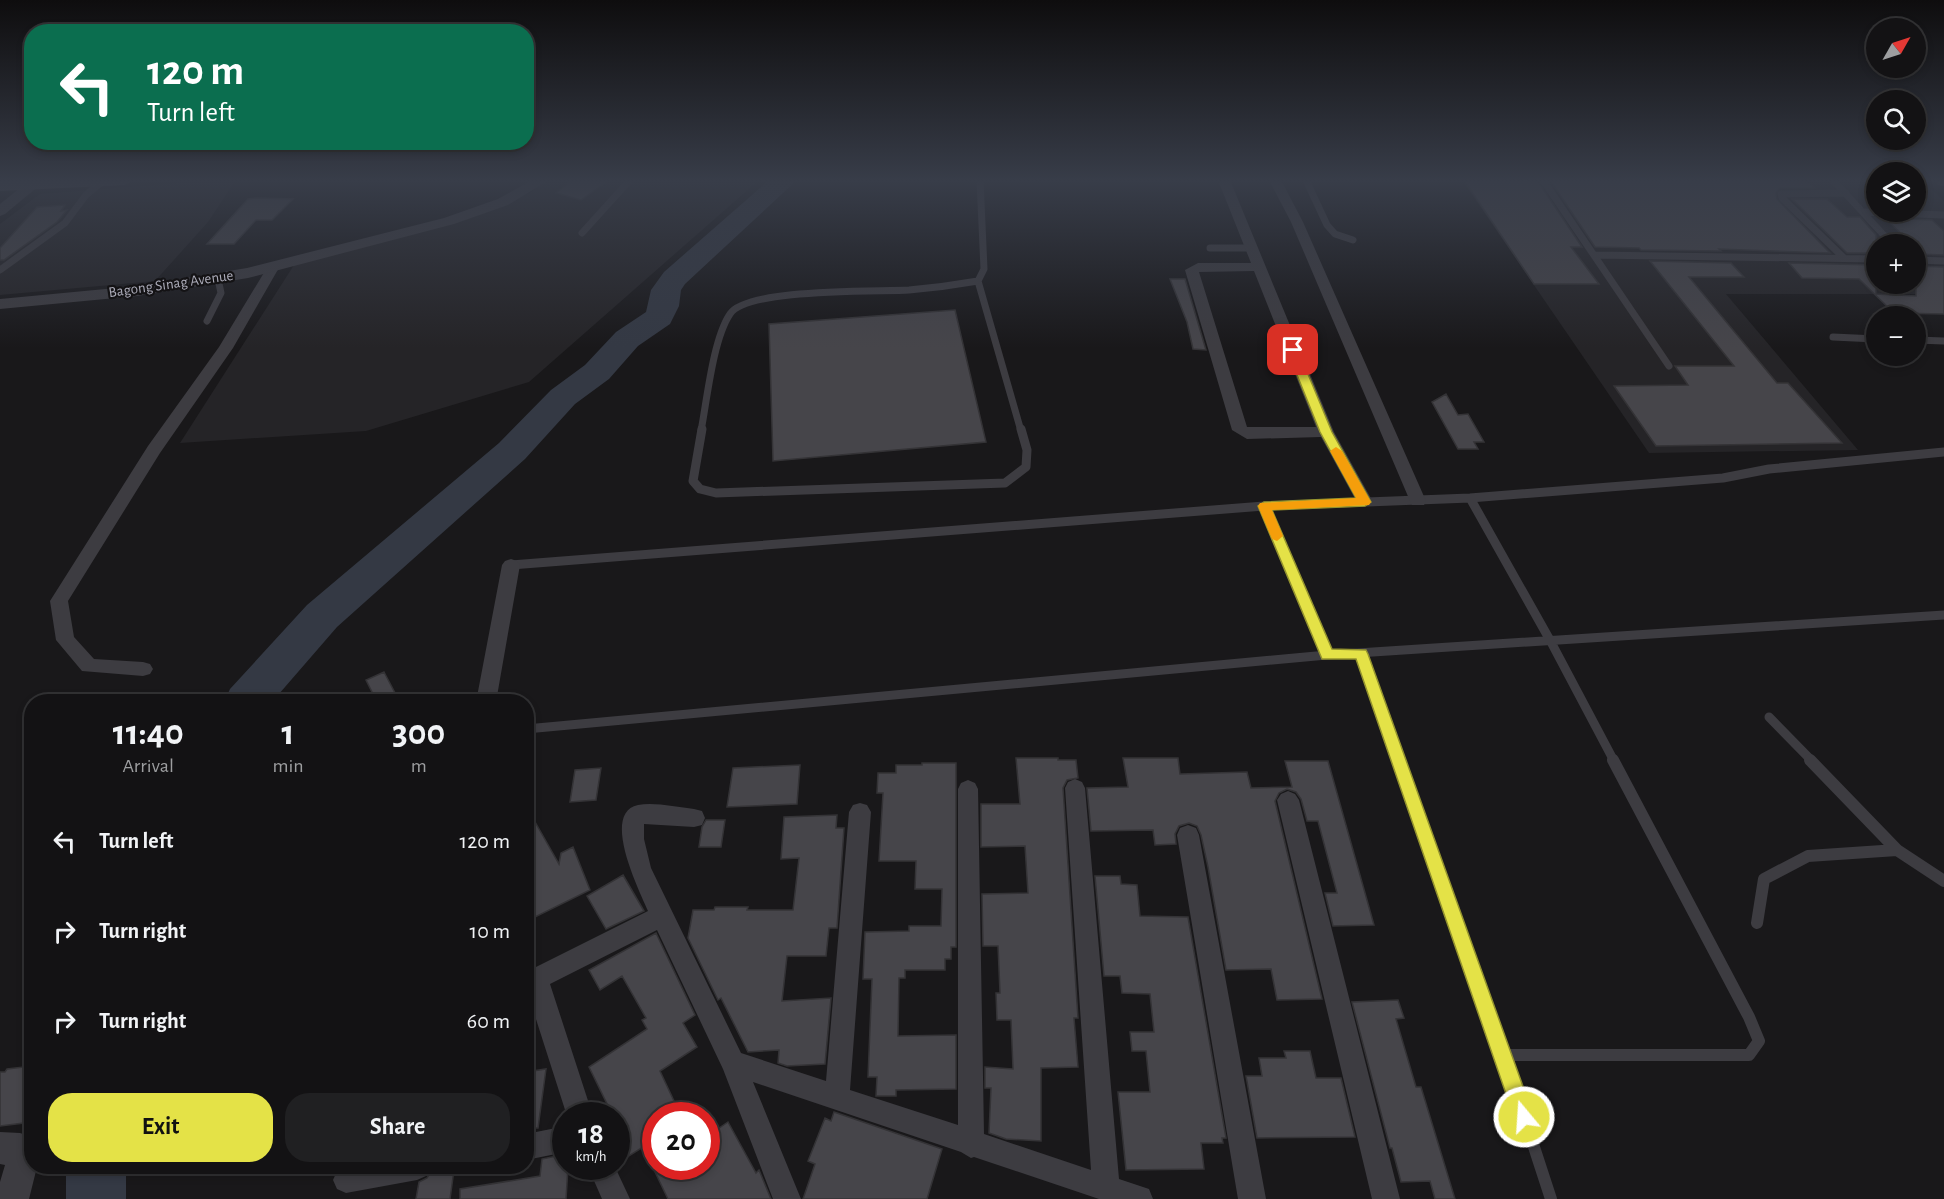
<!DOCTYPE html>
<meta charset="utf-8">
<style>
:root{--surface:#131214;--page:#202022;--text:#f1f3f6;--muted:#9d9ea0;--line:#323234;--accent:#e4e247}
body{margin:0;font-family:"Alegreya Sans",sans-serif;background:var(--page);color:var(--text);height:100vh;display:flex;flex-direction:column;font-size:22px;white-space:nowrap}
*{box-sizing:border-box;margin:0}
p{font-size:20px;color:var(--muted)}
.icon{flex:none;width:33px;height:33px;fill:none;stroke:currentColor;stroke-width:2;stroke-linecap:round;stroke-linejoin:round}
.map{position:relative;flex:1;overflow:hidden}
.sheet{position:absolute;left:24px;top:694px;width:510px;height:480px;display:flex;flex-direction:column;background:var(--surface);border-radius:24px;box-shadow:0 3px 9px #0003,0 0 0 2px var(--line)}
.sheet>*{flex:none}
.top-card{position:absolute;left:24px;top:24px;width:510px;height:126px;border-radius:24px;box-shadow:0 3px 9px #0003,0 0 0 2px var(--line);background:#0b6e4f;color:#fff;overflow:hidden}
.needle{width:39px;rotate:51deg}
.buttons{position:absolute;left:1866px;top:18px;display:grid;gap:12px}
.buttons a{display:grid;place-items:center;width:60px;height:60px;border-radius:50%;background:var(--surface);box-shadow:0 3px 9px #0003,0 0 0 2px var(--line);font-size:30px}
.speed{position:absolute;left:552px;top:1102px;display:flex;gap:12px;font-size:30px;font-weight:700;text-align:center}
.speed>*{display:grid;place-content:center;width:78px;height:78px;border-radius:50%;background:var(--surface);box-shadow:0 3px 9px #0003,0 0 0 2px var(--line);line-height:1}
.speed small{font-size:15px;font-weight:400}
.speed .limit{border:9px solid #d22;background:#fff;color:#111}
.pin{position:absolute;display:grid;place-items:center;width:51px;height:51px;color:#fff;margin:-26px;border-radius:12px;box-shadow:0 3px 9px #0006}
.me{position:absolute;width:66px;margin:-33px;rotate:342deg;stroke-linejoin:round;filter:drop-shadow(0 0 4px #0008)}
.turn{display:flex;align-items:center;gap:21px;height:126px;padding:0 24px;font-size:27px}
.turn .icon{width:78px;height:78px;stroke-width:2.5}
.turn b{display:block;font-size:42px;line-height:51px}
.eta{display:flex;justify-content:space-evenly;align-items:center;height:102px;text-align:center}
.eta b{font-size:36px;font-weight:700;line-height:42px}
.button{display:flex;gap:12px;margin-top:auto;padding:12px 24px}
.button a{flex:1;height:69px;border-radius:24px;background:var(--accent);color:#111;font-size:24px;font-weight:700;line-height:69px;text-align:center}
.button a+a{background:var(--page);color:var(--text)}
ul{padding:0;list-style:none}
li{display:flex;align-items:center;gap:18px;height:90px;padding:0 24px}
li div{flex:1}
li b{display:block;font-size:22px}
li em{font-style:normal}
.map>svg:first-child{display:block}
.built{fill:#252427;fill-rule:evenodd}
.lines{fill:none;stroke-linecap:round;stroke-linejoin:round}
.river{fill:#343944;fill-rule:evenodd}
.building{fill:#46454a;stroke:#343336;stroke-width:1.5}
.service-far2{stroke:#3d3c41;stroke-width:7}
.service-far1{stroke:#3d3c41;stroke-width:9}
.service{stroke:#3d3c41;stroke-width:12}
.minor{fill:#3d3c41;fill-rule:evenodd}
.tertiary{fill:#3d3c41;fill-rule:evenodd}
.secondary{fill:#48484f;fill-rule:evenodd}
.route{fill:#e4e247;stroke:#94932e;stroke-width:1.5}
.slow{fill:#f59e0b}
.labels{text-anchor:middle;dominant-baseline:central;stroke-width:4.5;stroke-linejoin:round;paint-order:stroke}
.far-street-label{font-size:15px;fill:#acacb9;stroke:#141315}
</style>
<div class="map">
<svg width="1944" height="1199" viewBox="0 0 1944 1199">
<rect width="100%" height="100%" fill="#19181a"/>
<!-- built -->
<path class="built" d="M216,180H236L208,222L155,281L0,295V224L40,194Z
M545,180H759L529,382L366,431L180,443L294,265L498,207L533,191Z
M1462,180H1876V212H1916V180H1922L1944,201V294H1726L1858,450L1649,453ZM1876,244H1916V284H1876Z"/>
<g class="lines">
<!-- river -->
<path class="river" d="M769,180H797L685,284L681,290L679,306L670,324L638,346L609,379L575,404L525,459L337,627L272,702H224L230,689L307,605L499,443L551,390L585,365L616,332L646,312L651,290L664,272Z
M66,1167H126V1199H66Z"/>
</g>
<!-- building -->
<path class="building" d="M572,180H609L581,200L556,193Z
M1464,180H1537L1582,247H1571L1599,284H1534Z
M1550,180H1806L1815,188H1780L1776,193L1777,199L1830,253L1719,249L1721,251L1641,250L1639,248L1595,247Z
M257,198L293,199L272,220H256L234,244H207L248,199Z
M1792,199H1827L1847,217H1860L1876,235V253H1847Z
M65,205L61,211L67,210L57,222L4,260H0V248L37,207Z
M1885,218L1932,220L1944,231V255L1916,254V244H1912Z
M1650,261L1731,263L1744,277H1689L1777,383H1788L1842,443L1656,446L1614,386L1688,385L1675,366H1734Z
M1789,263L1876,265V294L1916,296V266L1944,267V314L1894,313L1859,279L1802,278Z
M1170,279H1185L1206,350L1193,349L1187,322Z
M955,310L986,442L773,461L769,324Z
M1446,394L1458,415L1468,414L1484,442H1474L1478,449H1458L1432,402Z
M384,672L395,693L377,702L366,680Z
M1016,758H1058V760H1076L1078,778L1067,780L1063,788L1078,1018H1074L1078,1067L1041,1068V1141L1006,1139L989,1133L991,1088H985V1067L1013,1069L1011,1020H997L996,993H1000L998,946H983L982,894L1028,893L1025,846L981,847V804H1020Z
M1123,758H1178L1180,774L1247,772L1251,788L1292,787L1285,761H1328L1374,925L1333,926L1325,893H1337L1318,821H1307L1301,799L1296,792L1287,789L1279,793L1275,801L1322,999L1277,1000L1271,969L1226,970L1208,867L1201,835L1197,826L1189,823L1179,826L1175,834L1176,844L1155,845L1153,830L1091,831L1087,788L1128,787Z
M922,763H956V947H951V959H945V970H905V978H899L898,1036L956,1035V1089L896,1090V1096H876L877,1077H868L872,979H863L865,932L909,931V926H941L942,889H915L916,861H879L883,793H877L878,773H896V765H922Z
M800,765L797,804L727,807L733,768Z
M601,768L596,800L570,802L575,770Z
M526,806L559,864L561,853L573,847L590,890L533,918L526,901Z
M837,815L836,828H844L837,928H829L826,956H787L782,1001L831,998L825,1064L787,1066L778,1063L779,1050L748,1052L721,998L718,1000L688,938L693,910H714L715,907H748L747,910H793L799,858L781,859L784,817Z
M706,820H725L721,847H699L702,827Z
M623,875L644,911L606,929L587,896Z
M1095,876H1120L1121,884L1137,885L1140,916L1188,917L1226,1138H1222L1223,1143H1201L1204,1169L1126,1170L1118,1092H1150L1146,1051H1132L1130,1032H1154L1150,994L1122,993L1120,976H1104Z
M656,933L695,1015L683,1023L697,1047L660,1071L681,1116H656V1167H706V1137L728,1122L756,1173L759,1170L771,1199H668L643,1147L616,1164V1116H613L589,1067L647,1029L642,1020L646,1018L622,976L600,990L589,970Z
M1398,1000L1404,1018L1396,1019L1416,1087H1421L1455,1199H1435L1430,1181L1401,1182L1392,1148H1390L1352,1002Z
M1284,1051H1310L1316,1078H1341L1355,1137L1257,1138L1246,1076H1262L1259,1058H1286Z
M32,1066V1122L0,1126V1072H5L7,1069Z
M546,1069L538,1128H526V1072Z
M834,1112L942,1149L927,1199H803L815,1164L808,1161L825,1118L831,1121Z
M566,1154V1167H568L566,1199H460V1189L540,1176L542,1159Z
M454,1170L450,1199H416L419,1182L427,1178L430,1173Z"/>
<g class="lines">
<!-- service-far2 -->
<path class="service-far2" d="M1306,180L1327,225L1335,234L1353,240
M1543,180L1669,366
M1833,180L1892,244
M1864,212L1944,215
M582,233L630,180
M1210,248H1252
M1595,255L1876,259
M1843,257L1782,198L1781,194L1846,193
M1916,260L1944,261
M0,270L65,223L86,195L104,180
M978,281L1021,431
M978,281L984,269L980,180
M207,321L221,293L218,279
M1833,337L1876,339
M1916,340L1944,341
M701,431C707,400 713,339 730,314C747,288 876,292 909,290C932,288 955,285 978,281"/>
<!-- service-far1 -->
<path class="service-far1" d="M702,429L693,481L700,489L716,493L1005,483L1026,467L1027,450L1021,429
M1470,498L1551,642L1614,761
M1264,506L1327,655
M511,565L1264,506L1470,498L1723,478L1769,469L1944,452
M1361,653L1400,761
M1769,717L1812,761
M526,729L1327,655L1944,615"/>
<!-- service -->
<path class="service" d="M1399,760L1504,1055L1551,1199
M1810,760L1897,850
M1757,923L1764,879L1808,856L1897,850L1944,881
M1504,1055H1749L1759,1041L1749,1017L1613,760"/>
<!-- minor -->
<path class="minor" d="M1218,180H1230L1334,432L1373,502L1371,506H1359L1321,437L1247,439L1232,430L1185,270L1198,263H1251ZM1254,271L1316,427H1247L1199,272Z
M1269,180H1281L1303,222L1426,501L1424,505H1412L1410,501L1291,222Z
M274,262L280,266L233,348L160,453L68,601L74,637L94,659L143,662L150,664L153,669L150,674L143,676L82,671L56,640L50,601L148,446L219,347L268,266Z
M511,559L517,561L520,565L496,702H476L502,565L505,561Z
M1075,779L1082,782L1085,788L1119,1179L1149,1189L1153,1199H1099L974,1157L971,1158L961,1152L753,1082L801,1199H773L723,1069L657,930L550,984L593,1116H567L527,991L526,977L530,970L648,911C640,892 600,813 638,805C654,802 677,807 694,809L702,811L705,818L702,825L694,827L644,824V839L651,868L741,1053L826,1081L849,812L853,805L860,803L867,805L871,812L850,1090L958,1125V789L961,783L968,780L975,783L978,789L984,1134L1091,1170L1065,788L1068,782Z
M1288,791L1295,794L1299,800L1400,1199H1372L1277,800L1281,794Z
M1188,825L1196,828L1199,835L1266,1199H1238L1177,835L1180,828Z
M566,1126V1152L526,1160V1134Z
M345,1167H430L426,1176L417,1180L346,1193L337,1189L333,1180L337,1171Z
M588,1167H615L630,1199H602Z"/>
<!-- tertiary -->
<path class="tertiary" d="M30,180H46L5,214L0,216V204Z
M532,180H549L508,205L454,224L248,278L137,296L0,309V299L137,286L247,268L444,218L498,199Z
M0,1132L20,1133L32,1137V1167H37L29,1199H0V1182L5,1165L0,1164Z"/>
<!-- secondary -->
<path class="secondary" d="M24,180H133L125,185L0,191V181Z
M1935,180H1944V186L1938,185Z"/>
</g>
<!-- sky -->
<linearGradient id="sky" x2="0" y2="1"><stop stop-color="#0e0d0e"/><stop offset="0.52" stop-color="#383d49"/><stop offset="1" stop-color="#383d49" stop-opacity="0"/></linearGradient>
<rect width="1944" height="348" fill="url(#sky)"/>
<!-- route -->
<path class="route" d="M1293,347L1298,350L1332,432L1371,502L1365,506L1272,510L1332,649L1366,650L1368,654L1534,1117L1531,1124L1524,1127L1517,1124L1514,1117L1356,659H1322L1258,506L1264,502L1356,498L1320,432L1287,350Z"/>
<!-- slow -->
<path class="slow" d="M1336,447L1342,451L1371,502L1369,505L1272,510L1283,536L1277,541L1272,539L1258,506L1260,503L1356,498L1330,451Z"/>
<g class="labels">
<!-- far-street labels -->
<g class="far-street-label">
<text transform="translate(171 284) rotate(-8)">Bagong Sinag Avenue</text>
</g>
</g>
</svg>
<div class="buttons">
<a><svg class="needle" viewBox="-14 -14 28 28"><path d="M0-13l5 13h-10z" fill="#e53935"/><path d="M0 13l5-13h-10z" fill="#9d9ea0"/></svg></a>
<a><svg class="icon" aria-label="search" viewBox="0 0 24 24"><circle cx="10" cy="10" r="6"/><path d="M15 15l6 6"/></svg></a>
<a><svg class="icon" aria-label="layers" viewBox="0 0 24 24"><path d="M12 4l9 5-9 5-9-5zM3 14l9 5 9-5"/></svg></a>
<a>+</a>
<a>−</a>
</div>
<div class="speed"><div>18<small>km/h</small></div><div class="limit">20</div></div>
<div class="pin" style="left:1293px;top:350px;background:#d93025"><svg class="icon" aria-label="arrive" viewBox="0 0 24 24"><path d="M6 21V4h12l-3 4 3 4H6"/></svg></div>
<svg class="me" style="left:1524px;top:1117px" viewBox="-20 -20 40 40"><circle r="17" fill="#e4e247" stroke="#fff" stroke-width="3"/><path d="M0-11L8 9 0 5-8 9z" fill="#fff"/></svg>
<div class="top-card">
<div class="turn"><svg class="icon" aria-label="left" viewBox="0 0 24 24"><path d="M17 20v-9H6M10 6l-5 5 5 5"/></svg><div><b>120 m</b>Turn left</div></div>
</div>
<section class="sheet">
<div class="eta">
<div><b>11:40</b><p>Arrival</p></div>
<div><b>1</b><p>min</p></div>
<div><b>300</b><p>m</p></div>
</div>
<ul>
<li><svg class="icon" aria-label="left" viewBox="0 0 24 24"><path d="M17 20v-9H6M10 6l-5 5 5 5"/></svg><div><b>Turn left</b></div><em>120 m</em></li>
<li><svg class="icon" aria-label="right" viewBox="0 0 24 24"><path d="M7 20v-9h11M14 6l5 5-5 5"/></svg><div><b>Turn right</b></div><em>10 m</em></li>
<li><svg class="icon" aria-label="right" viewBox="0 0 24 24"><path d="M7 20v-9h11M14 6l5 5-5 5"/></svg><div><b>Turn right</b></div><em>60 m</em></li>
</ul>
<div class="button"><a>Exit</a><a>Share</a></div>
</section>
</div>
